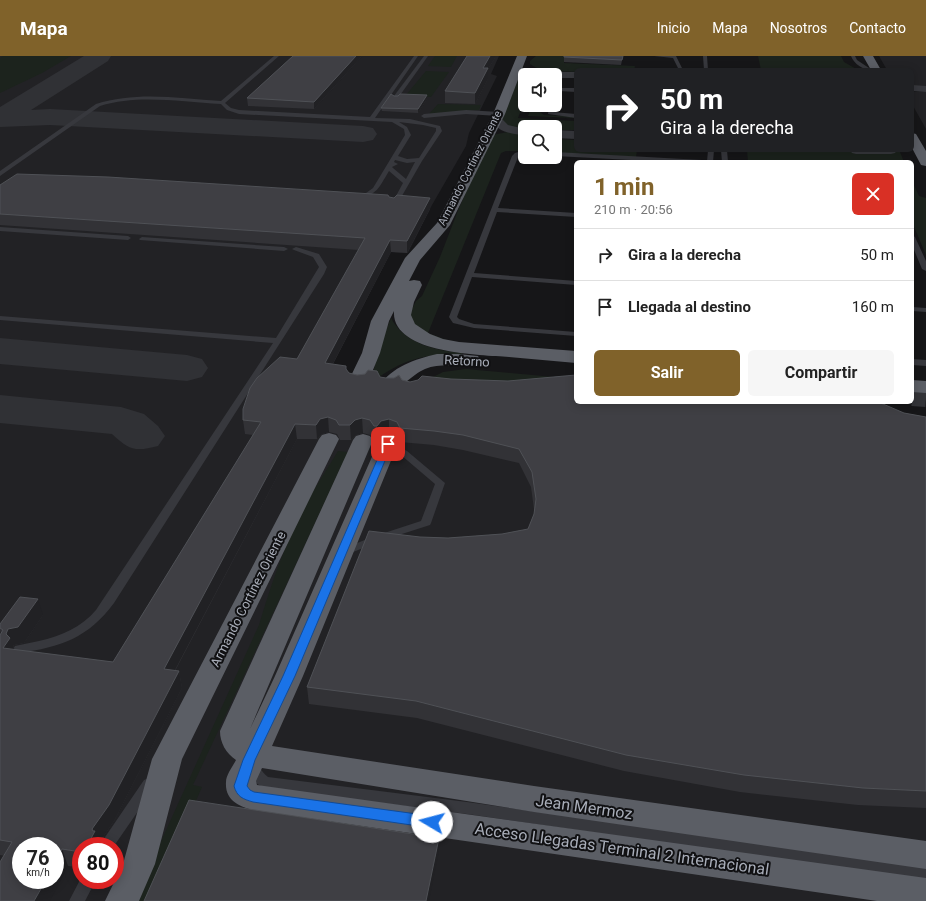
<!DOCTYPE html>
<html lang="es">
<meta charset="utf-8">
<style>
:root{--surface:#fff;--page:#f6f6f6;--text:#222;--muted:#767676;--line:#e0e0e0;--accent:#80622a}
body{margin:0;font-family:Roboto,sans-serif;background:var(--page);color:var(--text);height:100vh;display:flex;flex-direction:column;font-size:15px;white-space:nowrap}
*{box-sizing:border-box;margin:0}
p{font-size:13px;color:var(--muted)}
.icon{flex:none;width:22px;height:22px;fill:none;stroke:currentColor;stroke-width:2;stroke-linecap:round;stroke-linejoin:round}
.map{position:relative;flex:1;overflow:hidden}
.side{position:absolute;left:574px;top:104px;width:340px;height:244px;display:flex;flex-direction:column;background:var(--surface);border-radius:6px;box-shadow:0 2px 10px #0003}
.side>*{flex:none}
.banner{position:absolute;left:574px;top:12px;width:340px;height:84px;border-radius:6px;box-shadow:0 2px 10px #0003;background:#202124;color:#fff;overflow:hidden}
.controls{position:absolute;left:518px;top:12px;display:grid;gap:8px}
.controls a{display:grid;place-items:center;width:44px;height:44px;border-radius:6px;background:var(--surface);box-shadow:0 2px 10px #0003;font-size:20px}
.speed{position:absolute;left:12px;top:781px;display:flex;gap:8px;font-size:20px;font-weight:700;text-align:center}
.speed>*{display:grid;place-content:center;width:52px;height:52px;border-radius:50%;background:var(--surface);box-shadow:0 2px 10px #0003;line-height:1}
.speed small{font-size:10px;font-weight:400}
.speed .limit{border:6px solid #d22;background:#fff;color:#111}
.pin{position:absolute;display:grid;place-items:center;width:34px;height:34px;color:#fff;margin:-17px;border-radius:8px;box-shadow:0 2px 6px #0006}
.me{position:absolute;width:44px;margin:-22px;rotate:278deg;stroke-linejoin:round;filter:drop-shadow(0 0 3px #0008)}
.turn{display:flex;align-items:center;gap:14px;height:84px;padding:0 20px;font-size:18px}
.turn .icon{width:52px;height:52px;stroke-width:2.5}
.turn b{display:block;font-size:28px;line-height:34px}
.round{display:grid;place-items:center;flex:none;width:42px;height:42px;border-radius:6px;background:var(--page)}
.headline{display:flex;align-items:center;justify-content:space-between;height:68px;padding:0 20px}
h1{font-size:24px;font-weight:700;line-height:30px;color:var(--accent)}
.action{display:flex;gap:8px;margin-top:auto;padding:8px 20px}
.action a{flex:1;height:46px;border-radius:6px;background:var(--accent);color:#fff;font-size:16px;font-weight:700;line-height:46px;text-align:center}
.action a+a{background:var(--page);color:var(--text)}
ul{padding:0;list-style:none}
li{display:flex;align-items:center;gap:12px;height:52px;padding:0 20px;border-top:1px solid var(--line)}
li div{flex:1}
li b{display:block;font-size:15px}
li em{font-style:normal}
header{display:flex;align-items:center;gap:24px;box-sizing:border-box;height:56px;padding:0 20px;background:var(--accent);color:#fff}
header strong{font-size:19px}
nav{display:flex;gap:22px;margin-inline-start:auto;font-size:14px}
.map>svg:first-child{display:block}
.built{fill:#222225;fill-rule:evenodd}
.green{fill:#1c231d}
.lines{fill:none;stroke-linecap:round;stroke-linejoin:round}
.taxiway{fill:#303135;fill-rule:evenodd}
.trunk-tunnel{stroke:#333438;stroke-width:18;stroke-dasharray:18 9;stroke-linecap:butt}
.service{fill:#37383d;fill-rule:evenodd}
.minor{fill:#37383d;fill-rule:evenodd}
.tertiary{fill:#37383d;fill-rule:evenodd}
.trunk{fill:#5b5e65;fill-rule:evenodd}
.wall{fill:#323236}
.shaded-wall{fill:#212124}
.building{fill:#3f3f44;stroke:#4f5156}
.route{fill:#1a73e8;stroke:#114b97}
.labels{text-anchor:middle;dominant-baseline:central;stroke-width:4;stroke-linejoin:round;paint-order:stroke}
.far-street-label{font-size:11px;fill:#a8adb8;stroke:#111113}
.street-label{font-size:13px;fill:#a8adb8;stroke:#111113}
.near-street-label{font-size:16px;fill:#a8adb8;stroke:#111113}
</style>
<header>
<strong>Mapa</strong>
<nav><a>Inicio</a><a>Mapa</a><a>Nosotros</a><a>Contacto</a></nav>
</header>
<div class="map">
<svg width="926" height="845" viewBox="0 0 926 845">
<rect width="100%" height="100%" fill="#161618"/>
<!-- built -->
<path class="built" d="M0,0H499L491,18L497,20L469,77L466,90L432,149L408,197L390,196L326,321L576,346L926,373V845H0ZM21,790H55V824H21ZM81,790H115V824H81Z
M879,0H926V32L912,31V14H887Z
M912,36H926V73L912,48Z"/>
<!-- green -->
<path class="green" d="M3,0H71L42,17L0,37V2Z
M435,0H457L451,11L428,10Z
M536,0H565L564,7L635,10L634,14H576V16C561,15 542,17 530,8V5Z
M758,0H841L844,6L858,14H761Z
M426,15L449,16L431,41L406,39Z
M525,21V44L518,62L576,65V74H555V71H525V73L514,72L500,65L518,23Z
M438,48L481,49L479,54L429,58Z
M532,49H542L540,56L544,59L576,61V62L528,60Z
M508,76L525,78V95H506L501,97L428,277L463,290L418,276L409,259L416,245L422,240L440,201L459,152L492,79Z
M555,83L576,84V94H637L636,101L555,97Z
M747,94L894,95L900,96L904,106H748Z
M912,125L919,140L926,142V199L912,166Z
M391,262C405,288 435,294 462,297V299C425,296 399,305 371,327L378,294Z
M466,313L554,321L552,325L522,331L431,322L443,316Z
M338,395L348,396L193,729L202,731L152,845H134L259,569C271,529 284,490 303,454C313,434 326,415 338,395Z"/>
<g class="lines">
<!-- taxiway -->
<path class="taxiway" d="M84,0H111L108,5L31,54L50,53L363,70L373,72L377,78L373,84L363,86L50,69L0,71V51Z
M0,282L187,299L202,303L208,312L202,321L187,325L0,308Z
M0,339L121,351L144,358L158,370L165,380L158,390C135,396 129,394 112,378L0,367Z"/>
<!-- trunk-tunnel -->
<path class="trunk-tunnel" d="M912,341L926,342"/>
<!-- service -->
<path class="service" d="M274,0H279L225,47L231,52L239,54L370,61L414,0H418L375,62L410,63L440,70L442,75L422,105L395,152L390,151L403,127L389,115C378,133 378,138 357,143L354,141L366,137L373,132L405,79L404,73L392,66L239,58L227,54L221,48C181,46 138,38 100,50L0,120V115L96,48C136,35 179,42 221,45ZM399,66L423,69L436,72V75L419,102L407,103L398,100L411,79L407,71ZM395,104L407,107L415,106L406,123L393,112L392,111L398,108L394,106Z
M424,0H428L398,42H394V40Z
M654,0H676L683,14H679L673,2Z
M703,0H707L708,14H704Z
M851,0H855L857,4L872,14C863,14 854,8 851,0Z
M555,32H576V36L559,35L555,39Z
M549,49H555L553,56L576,58V62L548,58Z
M466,54L499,56L502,58L499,60L466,58L424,62L421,60L424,58Z
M525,94V98L518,101L498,152L576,157V161L497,156L474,217L576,225V229L472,221L457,261L459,263L474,268L576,276V280L474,272L453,267L449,261L512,100L515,97Z
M708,94H714L713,106H707Z
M721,94H727L728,106H722Z
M555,96L702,104L705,106H669L555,100Z
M0,171L128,180L131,182L128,184L0,175Z
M912,179L915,181L926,205V215L922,213L912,189Z
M142,181L284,191L288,193L284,195L140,184L139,183Z
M296,191L319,198L327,211L324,218L114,547C88,582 61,591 19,597L15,596L13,593L15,590C23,588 31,587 39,585C61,580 82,571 96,554L273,287L0,264V260L276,282L319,211L313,201L294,194L292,193Z
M912,251L926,252V256L912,255Z
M912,303L926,304V310L912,309Z
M388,385L407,395L445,427L431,467L430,469L380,485L346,499H338L337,497L338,495L372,481L421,465L435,428L401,399L385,390L383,388Z
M250,704C258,706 261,716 268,721L467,746L926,811V825L467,758L265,732C254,728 248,719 243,709L245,705Z
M149,722L154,724L156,728L154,732L114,790H99L144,724Z
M81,822V824H96L85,845H69Z"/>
<!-- minor -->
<path class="minor" d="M527,16H576V22H555V19H525V22L523,21L522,19L523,17Z
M496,60L500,61L508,69L525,73V79C511,78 497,76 490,63L492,61Z
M555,74L576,75V83L555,82Z
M850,94H897L895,97L891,98H856L852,97Z"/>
<!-- tertiary -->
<path class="tertiary" d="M912,29L926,30V36L912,35Z"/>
<!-- trunk -->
<path class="trunk" d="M517,0H527L505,58L450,169L420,204L409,225L414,224L420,225L422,229L414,246L411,259L415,268L430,278L443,283L459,286L576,295V307C554,305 531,303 509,301C481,299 391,298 394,255L389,265L380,297L368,326L365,330L358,332L351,330L348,326L362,297L371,265L405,202L437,167L493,58Z
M863,0H873L881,14H871Z
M912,77L916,78L926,95V110L921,109L912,92Z
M437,298H458L478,300L480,304L478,308C460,312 442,306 425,313C410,319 399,338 382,334L379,330C392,311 415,303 437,298Z
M912,324L926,325V337L912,336Z
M329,377L336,379L339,383L182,703L155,808L139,845H105L123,808L152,703L319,383L322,379Z
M363,378L370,380L373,384L250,673L275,620L379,385L382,381L389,379L396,381L399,385L303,620L272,690L534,730L926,785V813L534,756L262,712L256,725L257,729L926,822V845H877L279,758C259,755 224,754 226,726C226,719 233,710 236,704C226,697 220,687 220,675L353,384L356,380Z"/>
</g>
<!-- wall -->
<path class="wall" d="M362,0L314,53L248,50L247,42Z
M467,0H495V2L488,13V23L475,48L445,47V35Z
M623,0L621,9L564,6V1Z
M394,40L427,43L418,57L382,55L381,52Z
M0,129L389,141L394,142H430V153L407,197L391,196L333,308L346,314L349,317L357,319L380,321L386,322L402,324L410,326L451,323L904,357L926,361V752L858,749L740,736L624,715L417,662L309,648L307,631L420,481L448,482L502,478L528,473L534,458V453L531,431L519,407L463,394L434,389L400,386L397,380L389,378L382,380L378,385L374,384L370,379L363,377L356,379L351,384H340L337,378L329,376L322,378L317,383H297L175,615H179L182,632L114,765L99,787L81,790V812L0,799V579L1,578L0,574V568L43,559L24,587L14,589L13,590L15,594L113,606L253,379L245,378L243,364L297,303L359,194L0,169Z"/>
<!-- shaded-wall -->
<path class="shaded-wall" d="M356,0H362L314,53V46Z
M490,0H495V2L488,13V23L475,48V37L483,12Z
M427,39V43L418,57V53Z
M430,142V153L407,197V185Z
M390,184L391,196L326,321L325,307Z
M328,361L329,376L322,378L317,383L316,369L320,363Z
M362,362L363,377L356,379L351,384L350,369L355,364Z
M389,363V378L382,380L378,385L377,370L381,365Z
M295,368L297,383L167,629L164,613Z
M38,543L43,559L24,587L14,589L13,590L16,598L3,592L6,578L8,573Z
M179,615L182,632L114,765L99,787L100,790H87L92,773Z
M439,782V795L429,845H426Z
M62,793L68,810L50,845H34L46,824H55V807Z"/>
<!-- building -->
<path class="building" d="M293,0H356L314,46L247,42Z
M467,0H490L483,12H488L475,37L445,35Z
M564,0H623L622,4L564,1Z
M391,38L394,40H398L400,38L427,39L418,53L381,52Z
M17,118L108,121L388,139L389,141L394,142L397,139L430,142L407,185L390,184L325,307L346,310V313L349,317L357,319L365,318L368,314L377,315L380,321L386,322H394L399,319L402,324L410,326L418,324L422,320L451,323L508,325L576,319V346H877L883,348L904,357L926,361V735L863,732L744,719L626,699L416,645L307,631L369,475L420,481L448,482L502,478L528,473L534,458L536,443L532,416L519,393L463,379L434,375L400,372L397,366L389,363L381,365L377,370H374L370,364L362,362L355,364L350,369H339L336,364L328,361L320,363L316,369L295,368L164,613L179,615L109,749L92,773L93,775H95L87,790H81V796L62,793L55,807V790H21V824H46L34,845H0V806L12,786L0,784V579L3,574L0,572V568L20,541L38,543L18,571L8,573L6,578L10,582L3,592L113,606L261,366L243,364V353L250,332L257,322L280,301L297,303L365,182L0,158V129Z
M189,744L439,782L426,845H144Z"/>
<!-- route -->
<path class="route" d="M388,385L392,388L295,620L255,704L247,730L250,734L254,736L432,760L437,762L439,766L437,770L432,772L253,746C243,743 237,741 234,730L243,704L283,620L384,388Z"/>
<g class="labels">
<!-- far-street labels -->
<g class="far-street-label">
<text transform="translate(470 112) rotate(-63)">Armando Cortínez Oriente</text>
</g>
<!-- street labels -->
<g class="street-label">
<text transform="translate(467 305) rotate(3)">Retorno</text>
<text transform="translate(248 543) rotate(-63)">Armando Cortínez Oriente</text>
</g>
<!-- near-street labels -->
<g class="near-street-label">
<text transform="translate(584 751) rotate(8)">Jean Mermoz</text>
<text transform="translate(622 793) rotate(8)">Acceso Llegadas Terminal 2 Internacional</text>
</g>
</g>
</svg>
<div class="controls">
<a><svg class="icon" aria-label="sound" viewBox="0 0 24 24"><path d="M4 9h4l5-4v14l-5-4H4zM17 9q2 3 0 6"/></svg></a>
<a><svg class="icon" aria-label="search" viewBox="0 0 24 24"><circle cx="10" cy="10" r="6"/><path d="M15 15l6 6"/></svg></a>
</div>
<div class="speed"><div>76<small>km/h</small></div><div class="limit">80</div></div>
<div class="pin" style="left:388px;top:388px;background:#d93025"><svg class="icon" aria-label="arrive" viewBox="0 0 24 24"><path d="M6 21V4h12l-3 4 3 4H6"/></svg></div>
<svg class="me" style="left:432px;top:766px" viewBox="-20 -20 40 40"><circle r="19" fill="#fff"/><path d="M0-13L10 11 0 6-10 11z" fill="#1a73e8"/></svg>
<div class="banner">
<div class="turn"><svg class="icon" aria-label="right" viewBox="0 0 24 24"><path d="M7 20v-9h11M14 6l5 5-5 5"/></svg><div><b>50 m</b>Gira a la derecha</div></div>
</div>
<section class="side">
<div class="headline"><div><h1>1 min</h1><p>210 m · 20:56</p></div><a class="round" style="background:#d93025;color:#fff"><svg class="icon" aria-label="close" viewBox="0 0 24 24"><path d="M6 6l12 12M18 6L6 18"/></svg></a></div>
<ul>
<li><svg class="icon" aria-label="right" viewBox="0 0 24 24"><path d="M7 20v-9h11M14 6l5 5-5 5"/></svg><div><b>Gira a la derecha</b></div><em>50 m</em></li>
<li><svg class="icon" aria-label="arrive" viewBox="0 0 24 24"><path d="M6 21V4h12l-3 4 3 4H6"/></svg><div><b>Llegada al destino</b></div><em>160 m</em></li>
</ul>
<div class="action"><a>Salir</a><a>Compartir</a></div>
</section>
</div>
